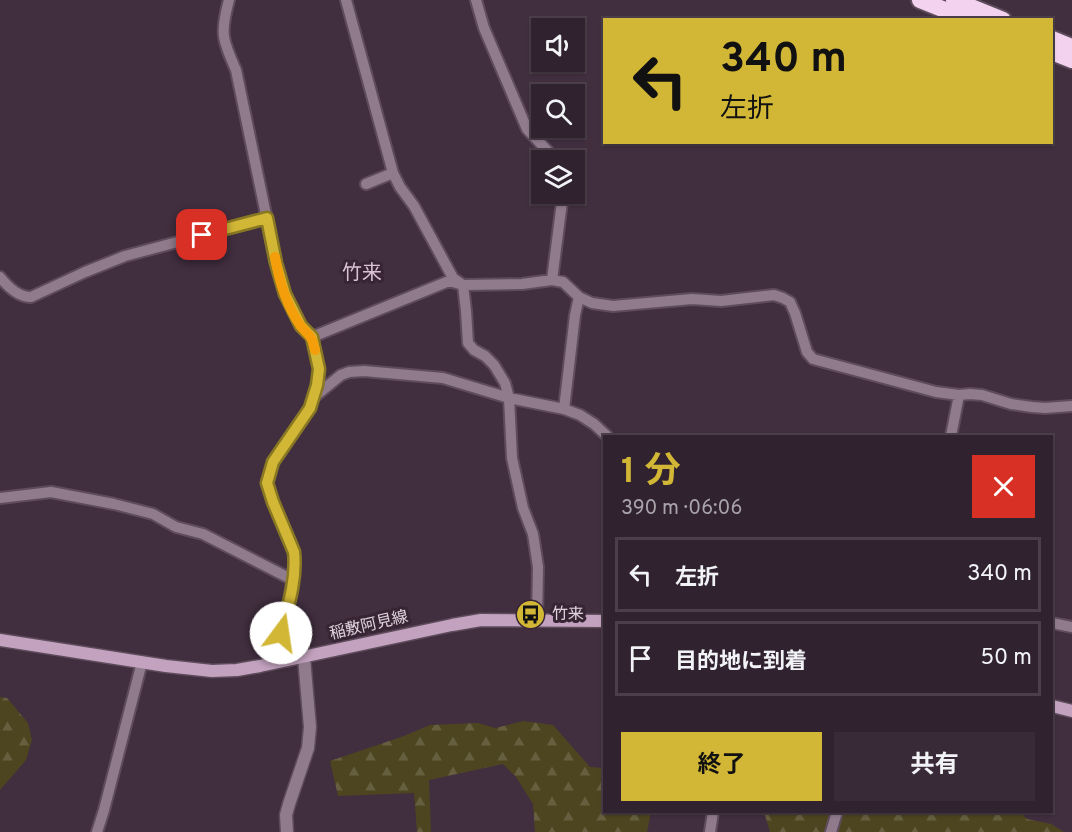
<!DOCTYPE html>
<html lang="ja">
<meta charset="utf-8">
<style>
:root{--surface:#31222f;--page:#392a37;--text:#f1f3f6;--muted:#a8a4aa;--line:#4c3f4b;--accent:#d2b736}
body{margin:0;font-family:Overpass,"Noto Sans JP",sans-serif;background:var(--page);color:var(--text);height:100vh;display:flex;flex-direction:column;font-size:22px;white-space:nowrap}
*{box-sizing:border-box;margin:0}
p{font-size:20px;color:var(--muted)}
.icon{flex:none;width:33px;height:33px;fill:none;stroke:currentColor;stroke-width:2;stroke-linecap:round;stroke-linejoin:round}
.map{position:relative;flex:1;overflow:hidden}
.panel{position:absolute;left:603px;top:435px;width:450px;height:378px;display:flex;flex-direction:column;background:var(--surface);border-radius:0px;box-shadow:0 2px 4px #0004,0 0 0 2px var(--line)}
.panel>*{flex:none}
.hud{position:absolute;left:603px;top:18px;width:450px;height:126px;border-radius:0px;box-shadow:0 2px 4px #0004,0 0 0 2px var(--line);background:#d2b736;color:#111;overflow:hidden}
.controls{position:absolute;left:531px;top:18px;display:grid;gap:12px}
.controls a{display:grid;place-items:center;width:54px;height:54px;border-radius:0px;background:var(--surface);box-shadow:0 2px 4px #0004,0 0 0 2px var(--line);font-size:30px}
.pin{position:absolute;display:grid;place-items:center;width:51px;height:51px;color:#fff;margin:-26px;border-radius:12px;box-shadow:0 3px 9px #0006}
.me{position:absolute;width:66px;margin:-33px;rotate:14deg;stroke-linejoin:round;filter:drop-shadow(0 0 4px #0008)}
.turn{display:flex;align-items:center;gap:21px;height:126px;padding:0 18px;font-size:27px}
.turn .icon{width:78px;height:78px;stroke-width:2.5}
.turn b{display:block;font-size:42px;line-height:51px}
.round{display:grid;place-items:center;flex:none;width:63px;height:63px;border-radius:0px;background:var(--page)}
.head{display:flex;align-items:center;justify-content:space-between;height:102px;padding:0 18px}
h1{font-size:36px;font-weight:700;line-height:45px;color:var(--accent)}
.button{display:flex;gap:12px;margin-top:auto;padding:12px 18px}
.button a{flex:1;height:69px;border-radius:0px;background:var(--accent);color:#111;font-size:24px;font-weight:700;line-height:69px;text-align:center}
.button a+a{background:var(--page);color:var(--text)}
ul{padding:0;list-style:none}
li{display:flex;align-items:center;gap:18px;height:75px;margin:0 12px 9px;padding:0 6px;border:3px solid var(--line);border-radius:0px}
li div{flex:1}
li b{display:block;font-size:22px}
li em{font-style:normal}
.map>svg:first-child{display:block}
.forest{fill:url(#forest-firs)}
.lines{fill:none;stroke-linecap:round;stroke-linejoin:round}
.minor-casing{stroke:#5e4c5c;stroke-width:14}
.tertiary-casing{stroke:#5e4c5c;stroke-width:15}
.secondary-casing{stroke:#5e4c5c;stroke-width:15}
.trunk-casing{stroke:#5e4c5c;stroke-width:20}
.minor{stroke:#907b8d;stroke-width:10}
.tertiary{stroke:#907b8d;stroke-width:12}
.secondary{stroke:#c3a2bf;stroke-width:12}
.trunk{stroke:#f2d2ee;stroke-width:16}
.route-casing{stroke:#887723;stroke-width:15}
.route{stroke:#d2b736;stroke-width:10}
.slow{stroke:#f59e0b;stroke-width:10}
.labels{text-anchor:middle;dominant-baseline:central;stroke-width:6;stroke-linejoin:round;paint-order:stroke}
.poi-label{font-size:16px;fill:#e0d3de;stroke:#372535;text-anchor:start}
.street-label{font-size:16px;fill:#e0d3de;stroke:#372535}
.quarter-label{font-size:20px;fill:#d9c1d6;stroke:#372535}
</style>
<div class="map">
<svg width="1072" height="832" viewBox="0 0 1072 832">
<defs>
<pattern id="forest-firs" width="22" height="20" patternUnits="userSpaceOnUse" patternTransform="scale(1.5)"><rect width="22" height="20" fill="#4d451f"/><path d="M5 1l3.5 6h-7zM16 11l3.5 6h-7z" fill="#665f3f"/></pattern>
</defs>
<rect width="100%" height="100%" fill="#412e3f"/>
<!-- forest -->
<path class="forest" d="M0,697L7,698L28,723L32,740L26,760L0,790Z
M524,721L553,725L590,767L604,768V812H651L647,832H535L533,804L516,777L503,764L429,780L431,832H417L414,793L338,796L330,761L404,736L430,725L478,723L495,728Z
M764,812H1020L1027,819L1051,824L1064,832H770Z"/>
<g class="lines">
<defs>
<path id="minor" d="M229,0C220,33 222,39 236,70L276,263L285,294L301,326L312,337L319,369L317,385L310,408L273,462L267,483L273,502L290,541L294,552L295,560L290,596L281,633V638L287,661
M346,0L393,173L400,187L414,206L453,278L463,285L466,311L468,343L474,350L485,356L494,365L505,383L509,398L512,458L523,508L533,534L538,567L537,620
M476,0L484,28L527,129L556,160
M366,184L393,173
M0,277C8,287 18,297 31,297L85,272L125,256L267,218
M552,280L563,194
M312,337L449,281L463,285L522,284L552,280L563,282L579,297L592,303L613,306L692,299L721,301L774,295L783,298L790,302L795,313L807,352L813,359L936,392L959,395L970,394L982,395L1011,404L1032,407L1045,408L1072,406
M314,397L341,375L349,372L364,371L443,378L509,398L564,409L580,415L594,424L607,436
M564,409L575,315L579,297
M951,436L959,395
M0,498L51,492L114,504L153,514L176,527L203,534L293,580
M1052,623L1072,627
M97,832L104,810L142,662
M710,832L713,812
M831,832L837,812"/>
<path id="tertiary" d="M287,832L286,815L289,804L308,748L310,727L304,658"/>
<path id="secondary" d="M0,640L166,666L212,671L237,670L260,666L452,625L481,620L604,621
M1052,706L1072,711"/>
<path id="trunk" d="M920,0L970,20
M954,0L1003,20
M1052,39L1072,47
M1052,52L1072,60"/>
</defs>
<!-- minor casing -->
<use href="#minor" class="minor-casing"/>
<!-- tertiary casing -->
<use href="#tertiary" class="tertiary-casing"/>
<!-- secondary casing -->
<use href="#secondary" class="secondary-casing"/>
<!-- trunk casing -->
<use href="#trunk" class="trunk-casing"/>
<!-- minor -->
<use href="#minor" class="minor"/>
<!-- tertiary -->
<use href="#tertiary" class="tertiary"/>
<!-- secondary -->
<use href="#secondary" class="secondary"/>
<!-- trunk -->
<use href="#trunk" class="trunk"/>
</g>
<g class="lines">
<defs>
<path id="route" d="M202,235L267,218L276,263L285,294L301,326L312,337L319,369L317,385L310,408L273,462L267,483L273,502L294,552C297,579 288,607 281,633"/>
</defs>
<!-- route casing -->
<use href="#route" class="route-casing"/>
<!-- route -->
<use href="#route" class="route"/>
<!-- slow -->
<path class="slow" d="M275,257C279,280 287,306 300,325C309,337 311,333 315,350"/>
</g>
<!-- icons -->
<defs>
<symbol id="bus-disc" viewBox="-11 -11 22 22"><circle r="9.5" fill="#d2b736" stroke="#372535"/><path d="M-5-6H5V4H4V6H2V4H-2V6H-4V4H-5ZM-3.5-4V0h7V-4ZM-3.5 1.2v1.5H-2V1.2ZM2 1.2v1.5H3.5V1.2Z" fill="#111"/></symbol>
</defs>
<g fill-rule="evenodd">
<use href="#bus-disc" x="514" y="598" width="33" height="33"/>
</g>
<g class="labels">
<!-- poi labels -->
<g class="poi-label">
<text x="552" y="615">竹来</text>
</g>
<!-- street labels -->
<g class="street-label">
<text transform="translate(369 626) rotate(-13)">稲敷阿見線</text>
</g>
<!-- quarter labels -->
<g class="quarter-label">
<text x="362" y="274">竹来</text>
</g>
</g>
</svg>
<div class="controls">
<a><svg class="icon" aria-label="sound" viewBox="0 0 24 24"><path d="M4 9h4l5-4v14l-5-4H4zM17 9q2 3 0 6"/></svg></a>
<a><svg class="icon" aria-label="search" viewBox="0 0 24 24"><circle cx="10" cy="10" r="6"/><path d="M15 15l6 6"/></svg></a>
<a><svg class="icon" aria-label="layers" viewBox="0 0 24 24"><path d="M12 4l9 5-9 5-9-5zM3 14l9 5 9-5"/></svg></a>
</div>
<div class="pin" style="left:202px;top:235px;background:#d93025"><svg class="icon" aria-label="arrive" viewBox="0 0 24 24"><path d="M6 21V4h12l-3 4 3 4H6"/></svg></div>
<svg class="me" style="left:281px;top:633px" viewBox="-20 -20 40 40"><circle r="19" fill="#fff"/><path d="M0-13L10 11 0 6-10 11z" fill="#d2b736"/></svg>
<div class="hud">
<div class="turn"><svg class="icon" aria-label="left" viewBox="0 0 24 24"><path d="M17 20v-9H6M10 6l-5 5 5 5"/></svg><div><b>340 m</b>左折</div></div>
</div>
<section class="panel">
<div class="head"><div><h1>1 分</h1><p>390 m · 06:06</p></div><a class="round" style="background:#d93025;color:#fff"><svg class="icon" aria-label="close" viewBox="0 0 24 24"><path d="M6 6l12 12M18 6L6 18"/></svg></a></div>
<ul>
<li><svg class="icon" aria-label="left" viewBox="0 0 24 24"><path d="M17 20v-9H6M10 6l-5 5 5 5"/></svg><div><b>左折</b></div><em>340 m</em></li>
<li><svg class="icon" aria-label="arrive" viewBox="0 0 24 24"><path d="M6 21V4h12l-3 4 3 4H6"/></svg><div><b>目的地に到着</b></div><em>50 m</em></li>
</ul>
<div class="button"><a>終了</a><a>共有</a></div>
</section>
</div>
